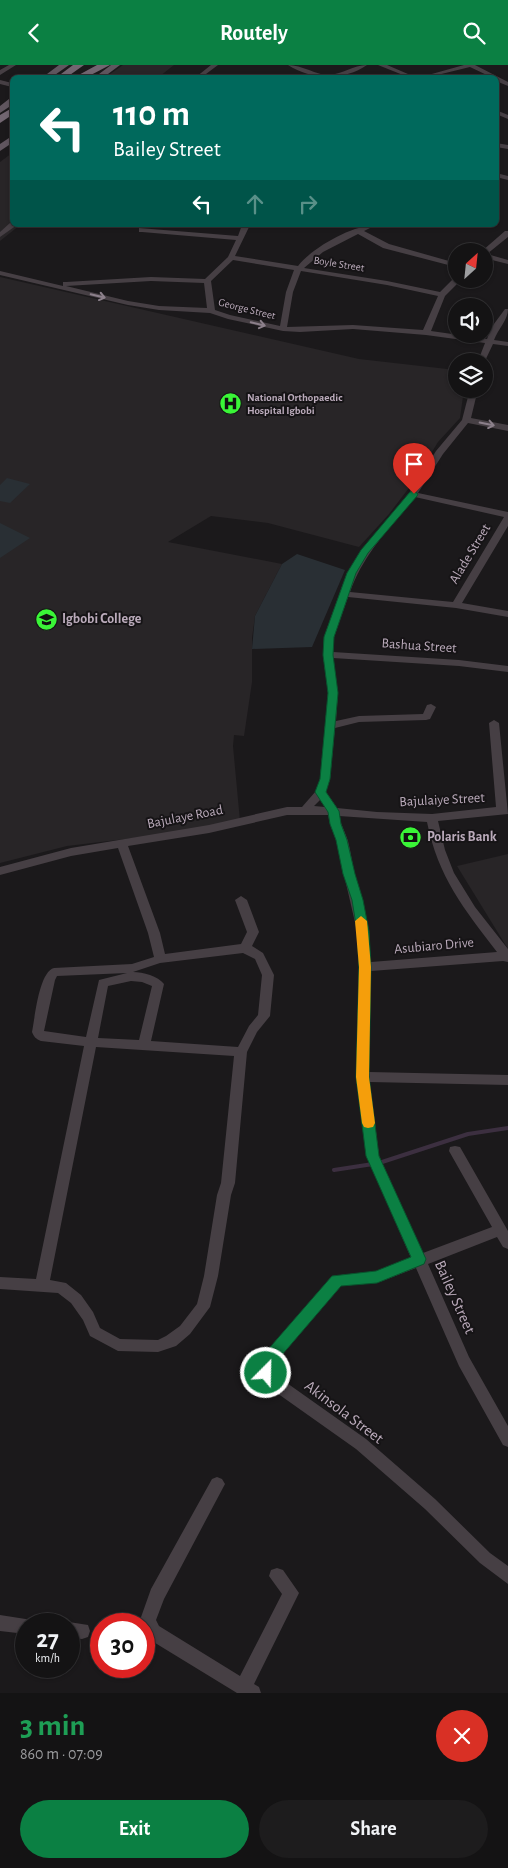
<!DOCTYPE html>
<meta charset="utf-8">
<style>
:root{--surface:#141314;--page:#1d1c1d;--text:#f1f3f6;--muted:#9d9ea0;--line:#333234;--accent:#0b8043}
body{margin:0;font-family:"Alegreya Sans",sans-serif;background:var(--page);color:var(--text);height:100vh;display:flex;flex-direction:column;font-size:19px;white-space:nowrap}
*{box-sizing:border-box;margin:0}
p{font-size:16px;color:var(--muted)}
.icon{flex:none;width:28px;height:28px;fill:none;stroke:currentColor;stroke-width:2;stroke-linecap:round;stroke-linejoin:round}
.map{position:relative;height:1628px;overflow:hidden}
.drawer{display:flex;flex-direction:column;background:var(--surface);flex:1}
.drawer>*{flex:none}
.top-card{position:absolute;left:10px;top:10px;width:489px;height:152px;border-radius:8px;box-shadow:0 1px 4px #0004,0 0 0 1px var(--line);background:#00695c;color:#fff;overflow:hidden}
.needle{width:32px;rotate:27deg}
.buttons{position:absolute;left:448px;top:178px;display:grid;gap:10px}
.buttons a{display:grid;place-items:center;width:45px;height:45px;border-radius:50%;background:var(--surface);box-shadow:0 1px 4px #0004,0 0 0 1px var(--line);font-size:25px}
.speed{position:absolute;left:15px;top:1548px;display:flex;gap:10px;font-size:25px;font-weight:700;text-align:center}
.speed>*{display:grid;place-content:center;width:65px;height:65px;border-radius:50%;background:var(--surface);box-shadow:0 1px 4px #0004,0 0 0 1px var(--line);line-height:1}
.speed small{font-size:12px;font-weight:400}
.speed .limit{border:8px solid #d22;background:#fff;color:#111}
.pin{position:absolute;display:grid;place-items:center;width:42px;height:42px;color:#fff;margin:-51px -21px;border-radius:50% 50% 50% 0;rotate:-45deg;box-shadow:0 0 5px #0007}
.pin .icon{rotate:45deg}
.me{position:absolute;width:55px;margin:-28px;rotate:23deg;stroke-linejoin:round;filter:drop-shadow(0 0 4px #0008)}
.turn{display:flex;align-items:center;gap:18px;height:105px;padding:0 20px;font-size:22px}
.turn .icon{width:65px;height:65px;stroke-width:2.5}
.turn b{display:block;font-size:35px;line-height:42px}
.lanes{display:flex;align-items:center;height:48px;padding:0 20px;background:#0003;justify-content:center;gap:25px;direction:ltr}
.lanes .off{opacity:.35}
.round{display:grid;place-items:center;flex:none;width:52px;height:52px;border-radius:26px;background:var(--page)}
.headline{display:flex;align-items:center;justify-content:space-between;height:85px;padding:0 20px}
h1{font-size:30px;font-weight:600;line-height:38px;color:#1e9e55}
.cta{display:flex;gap:10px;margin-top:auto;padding:10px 20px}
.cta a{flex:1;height:58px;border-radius:30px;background:var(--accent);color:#fff;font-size:20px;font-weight:600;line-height:58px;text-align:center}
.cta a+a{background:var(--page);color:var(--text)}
header{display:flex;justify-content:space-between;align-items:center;height:65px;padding:0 20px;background:var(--accent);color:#fff;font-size:22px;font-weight:600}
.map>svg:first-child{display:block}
.built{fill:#282527}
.green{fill:#292f34}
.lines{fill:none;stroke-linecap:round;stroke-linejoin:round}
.stream{stroke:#3c2f40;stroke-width:4}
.minor{fill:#463f44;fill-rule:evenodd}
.major{fill:#60565f;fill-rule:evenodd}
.highway{fill:#726671;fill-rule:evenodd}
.oneway{stroke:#8c808b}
.route{fill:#0b8043;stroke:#07532c}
.slow{fill:#f59e0b}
.labels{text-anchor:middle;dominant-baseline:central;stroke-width:4;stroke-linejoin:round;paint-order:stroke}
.far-street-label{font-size:11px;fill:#bbabbb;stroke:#161416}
.far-poi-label{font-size:11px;font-weight:bold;fill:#bbabbb;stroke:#161416;text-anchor:start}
.street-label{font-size:14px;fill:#bbabbb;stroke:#161416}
.poi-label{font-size:14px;font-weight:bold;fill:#bbabbb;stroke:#161416;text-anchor:start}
.near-street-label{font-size:16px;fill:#bbabbb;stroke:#161416}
</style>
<header><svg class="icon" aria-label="back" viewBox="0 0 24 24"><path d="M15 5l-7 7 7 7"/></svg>Routely<svg class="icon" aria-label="search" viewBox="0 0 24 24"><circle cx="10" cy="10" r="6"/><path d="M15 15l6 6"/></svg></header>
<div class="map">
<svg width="508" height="1628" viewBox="0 0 508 1628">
<rect width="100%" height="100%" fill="#1b191b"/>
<!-- built -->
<path class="built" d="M123,0H174L160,11L167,12H106Z
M12,88V160H20L0,176V97Z
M0,212L359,294L456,305V324H464L460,353L438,377L415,415L389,449L359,482L268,458L211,451L168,477L282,499L255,551L252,573V617L244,671L234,670L233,681L240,756L151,771L67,781L0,798Z
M508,789V884L457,801Z"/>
<!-- green -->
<path class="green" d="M7,413L30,419L10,438L0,436V420Z
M0,458L30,473L0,493Z
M297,489L345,505L312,582L252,584L255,551L282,499Z"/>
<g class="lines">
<!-- stream -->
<path class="stream" d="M379,1098L468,1069L508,1063
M334,1105L373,1099"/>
<!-- minor -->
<path class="minor" d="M9,0H16L0,10V5Z
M211,0H218L202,12H196Z
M288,0C302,0 319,11 329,10C343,9 353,0 367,0C344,16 311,15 288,0Z
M378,0H387L415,12H408Z
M464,0H475L508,17V21L496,16V12H491L470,2L429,12H421Z
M0,15L12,18V22L0,19Z
M496,45L508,50V54L496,49Z
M496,78L508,80V84L496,82Z
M496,108L508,111V115L496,112Z
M10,158L17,160L0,172V167Z
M242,160H250L235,191L298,201C312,183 352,160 376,160L364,166L389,179L456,198V202L383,183L358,169L323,187L304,203L387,216L440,227L455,212L462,214L445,231L431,266L487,274L491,263L505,244H508C508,255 498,264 494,275L508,277V281L493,279L484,298V296H478L485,278L426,270L353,264L300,267L283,266L228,254L210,248L159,245L128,240L0,210V206L63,221V217H66L151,212L205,214L228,192L236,175L142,167H139V163L238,171ZM233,195L294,205L286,227L280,261L230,250L215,245L211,216ZM301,206L387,220L438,231L423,265L353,260L287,262L293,227ZM151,216L204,218L207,243L159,241L128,236L66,221Z
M505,166H508V172L487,189L508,195V199L484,193V186H482Z
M470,324H478L471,353L508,360V366L468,358L443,389L418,428L508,447V461L462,538L508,546V552L456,543L348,532L334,572L333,587L459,595L508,601V607L459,601L333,593L338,628L336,656L359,651L423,649L427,640L431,639L436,642L430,654L426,655L359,657L335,663L330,714L326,727L337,743L377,747L432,749L496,742L489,658L494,655L499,658L508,749L438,756L445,785L454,808L475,842L508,884V897L503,896L371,906L369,1007L508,1010V1020L370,1017L379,1091L423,1188L492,1162L449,1086L450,1082L455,1081L460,1082L508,1166V1184L503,1182L497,1172L428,1199L469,1292L508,1361V1382L503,1380L459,1301L416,1203L377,1218L341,1221L275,1298L274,1305L277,1311L366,1374L435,1434L490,1488L508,1501V1519L480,1498L425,1444L356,1384L267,1321C259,1309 259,1301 265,1288L332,1211L377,1206L411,1193L367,1091L357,1012L359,902L357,866L336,775L330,759L328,750H287L209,768L128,781L160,868L165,889L241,879L247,867L235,835L241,831L247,835L259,867L252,881L263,888L274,910L270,951L257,967L247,987L235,1118L231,1130L218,1211L210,1242L190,1269L176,1281L158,1287L118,1286L90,1271L83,1255L71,1238L58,1228L0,1224V1212L36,1214L84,981L41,976C36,974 34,972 32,967C35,952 39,907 54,903L132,899L154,892L148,868L118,783L71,791L0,810V802L71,783L209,760L287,742H302L316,726L320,714L328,628L323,590L324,572L347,508L362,485L409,428L436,386L462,355ZM415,432L504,452L453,537L350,527C363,490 390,462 415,432ZM320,735L325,742L314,741ZM339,751L427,757C438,812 464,844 497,887L371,897C369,866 363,841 355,810C352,799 351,787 348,776C345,767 341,760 339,751ZM243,888L255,894L262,910L258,950L249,961L238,982L151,976L164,919C158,911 143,907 133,907L160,898ZM127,908L99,915L86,972L44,966L55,915L57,911ZM131,916L142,917L152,921L139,975L98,973L108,921ZM96,982L234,991L221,1118L217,1130L204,1211L197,1239L180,1261L166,1271L158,1275L120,1274L100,1263L93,1247L81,1230L66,1218L50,1215Z
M217,1412L222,1414L225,1419L164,1534L156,1555L159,1561L240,1611L282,1529L269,1511L271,1505L277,1503L283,1505L299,1528L254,1619L259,1622L261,1628H237L147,1573L144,1559H142L140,1555L151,1524L212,1414Z
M0,1550L32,1555L33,1559H26V1569L0,1566Z
M69,1557L88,1560L90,1566L88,1572L82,1574L69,1573V1559H65Z"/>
<!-- major -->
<path class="major" d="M59,0H69L52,12H43Z
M111,0H120L104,12H95Z
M9,34H12V40L0,48V41Z
M12,71V78L0,86V79Z"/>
<!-- highway -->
<path class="highway" d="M73,0H84L67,12H57Z
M97,0H110L87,12H75Z
M12,43V50L0,58V50Z"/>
</g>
<!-- one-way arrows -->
<defs><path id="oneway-shaft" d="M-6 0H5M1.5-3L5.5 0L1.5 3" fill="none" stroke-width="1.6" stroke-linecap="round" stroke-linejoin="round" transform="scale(1.25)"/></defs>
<g class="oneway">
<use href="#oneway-shaft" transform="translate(98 231) rotate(13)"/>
<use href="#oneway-shaft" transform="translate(258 259) rotate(14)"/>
<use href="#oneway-shaft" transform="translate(487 359) rotate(11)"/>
</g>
<!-- route -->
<path class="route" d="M414,426L418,429L417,431L368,488L356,508L334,572L333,590L338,628L330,714L326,727L339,746L341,759L347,775L355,809L363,835L369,866L371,902L369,1012L379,1091L426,1194L424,1199L377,1218L341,1221L275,1298L272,1313L266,1315L261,1313C257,1304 260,1297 265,1288L332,1211L376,1206L411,1192L366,1091L356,1012L359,902L357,866L352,835L343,809L336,775L330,759L328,747L315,727L320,714L328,628L323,590L324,572L347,508L361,485L410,427Z"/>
<!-- slow -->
<path class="slow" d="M361,851L367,856L371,902L369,1012L375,1058L373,1062L368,1063L364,1062L362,1058L356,1012L359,902L355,856Z"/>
<!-- icons -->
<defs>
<symbol id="hospital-disc" viewBox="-11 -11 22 22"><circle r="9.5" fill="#3af537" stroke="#161416"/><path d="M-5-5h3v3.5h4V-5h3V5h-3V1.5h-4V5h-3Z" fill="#111"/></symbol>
<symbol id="school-disc" viewBox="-11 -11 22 22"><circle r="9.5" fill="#3af537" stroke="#161416"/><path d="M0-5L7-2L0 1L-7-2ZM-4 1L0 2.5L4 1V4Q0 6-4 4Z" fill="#111"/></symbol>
<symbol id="bank-disc" viewBox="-11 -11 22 22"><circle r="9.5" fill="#3af537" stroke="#161416"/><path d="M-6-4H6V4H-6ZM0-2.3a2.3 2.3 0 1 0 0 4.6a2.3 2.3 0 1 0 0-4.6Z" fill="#111"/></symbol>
</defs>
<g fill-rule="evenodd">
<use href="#hospital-disc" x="218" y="326" width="25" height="25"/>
<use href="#school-disc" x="34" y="542" width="25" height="25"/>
<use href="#bank-disc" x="398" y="760" width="25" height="25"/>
</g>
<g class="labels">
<!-- far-street labels -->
<g class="far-street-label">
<text transform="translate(339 199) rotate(9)">Boyle Street</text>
<text transform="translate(247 244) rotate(14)">George Street</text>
</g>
<!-- far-poi labels -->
<g class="far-poi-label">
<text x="247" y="332">National Orthopaedic<tspan x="247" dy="13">Hospital Igbobi</tspan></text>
</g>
<!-- street labels -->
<g class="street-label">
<text transform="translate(470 489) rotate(-59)">Alade Street</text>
<text transform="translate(419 581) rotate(4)">Bashua Street</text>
<text transform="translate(442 735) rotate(-3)">Bajulaiye Street</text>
<text transform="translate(185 752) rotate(-11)">Bajulaye Road</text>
<text transform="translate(434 881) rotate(-5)">Asubiaro Drive</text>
</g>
<!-- poi labels -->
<g class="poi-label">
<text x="62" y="554">Igbobi College</text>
<text x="427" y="772">Polaris Bank</text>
</g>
<!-- near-street labels -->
<g class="near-street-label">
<text transform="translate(455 1232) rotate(66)">Bailey Street</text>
<text transform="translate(344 1347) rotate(37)">Akinsola Street</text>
</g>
</g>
</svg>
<div class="buttons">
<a><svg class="needle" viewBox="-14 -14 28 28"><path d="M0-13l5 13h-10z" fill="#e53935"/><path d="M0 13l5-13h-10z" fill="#9d9ea0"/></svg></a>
<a><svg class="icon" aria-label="sound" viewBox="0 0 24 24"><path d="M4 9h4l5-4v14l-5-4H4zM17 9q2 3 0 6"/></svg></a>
<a><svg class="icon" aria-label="layers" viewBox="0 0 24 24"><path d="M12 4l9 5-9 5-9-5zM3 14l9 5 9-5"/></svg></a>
</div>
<div class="speed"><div>27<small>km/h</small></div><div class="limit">30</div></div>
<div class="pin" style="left:414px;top:429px;background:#d93025"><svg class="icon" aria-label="arrive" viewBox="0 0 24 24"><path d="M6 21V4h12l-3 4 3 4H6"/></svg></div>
<svg class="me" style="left:266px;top:1308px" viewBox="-20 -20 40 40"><circle r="17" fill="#0b8043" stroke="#fff" stroke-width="3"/><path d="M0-11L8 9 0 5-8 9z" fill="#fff"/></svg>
<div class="top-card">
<div class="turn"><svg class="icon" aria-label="left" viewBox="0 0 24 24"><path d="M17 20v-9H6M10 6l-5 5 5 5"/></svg><div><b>110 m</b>Bailey Street</div></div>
<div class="lanes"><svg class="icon" aria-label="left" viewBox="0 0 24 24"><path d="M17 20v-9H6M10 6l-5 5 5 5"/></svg><svg class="icon off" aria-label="ahead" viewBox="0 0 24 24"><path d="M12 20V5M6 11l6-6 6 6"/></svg><svg class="icon off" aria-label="right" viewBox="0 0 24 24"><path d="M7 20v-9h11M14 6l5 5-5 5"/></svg></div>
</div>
</div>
<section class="drawer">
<div class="headline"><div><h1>3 min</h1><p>860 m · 07:09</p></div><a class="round" style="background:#d93025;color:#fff"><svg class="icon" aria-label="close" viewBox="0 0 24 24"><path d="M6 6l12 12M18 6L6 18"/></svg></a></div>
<div class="cta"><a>Exit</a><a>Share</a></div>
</section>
